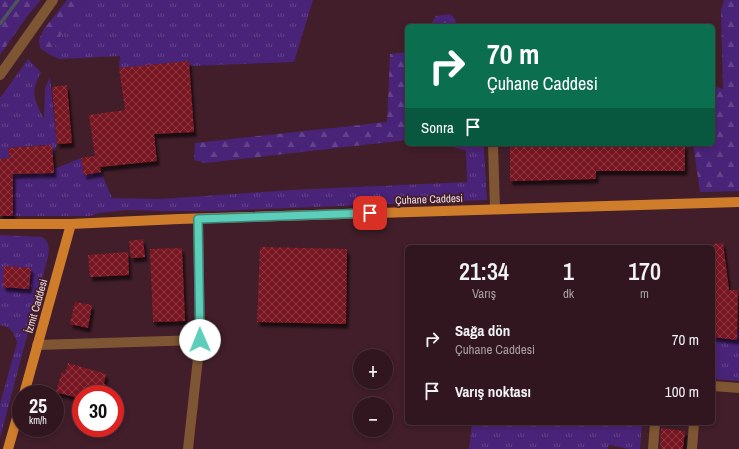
<!DOCTYPE html>
<html lang="tr">
<meta charset="utf-8">
<style>
:root{--surface:#31161f;--page:#3d232c;--text:#f1f3f6;--muted:#a89fa4;--line:#4c353d}
body{margin:0;font-family:"Archivo Narrow",sans-serif;background:var(--page);color:var(--text);height:100vh;display:flex;flex-direction:column;font-size:15px;white-space:nowrap}
*{box-sizing:border-box;margin:0}
p{font-size:13px;color:var(--muted)}
.icon{flex:none;width:22px;height:22px;fill:none;stroke:currentColor;stroke-width:2;stroke-linecap:round;stroke-linejoin:round}
.map{position:relative;flex:1;overflow:hidden}
.sheet{position:absolute;left:405px;top:245px;width:310px;height:180px;display:flex;flex-direction:column;background:var(--surface);border-radius:6px;box-shadow:0 2px 6px #0003,0 0 0 1px var(--line)}
.sheet>*{flex:none}
.banner{position:absolute;left:405px;top:24px;width:310px;height:122px;border-radius:6px;box-shadow:0 2px 6px #0003,0 0 0 1px var(--line);background:#0b6e4f;color:#fff;overflow:hidden}
.fabs{position:absolute;left:353px;top:349px;display:grid;gap:8px}
.fabs a{display:grid;place-items:center;width:40px;height:40px;border-radius:50%;background:var(--surface);box-shadow:0 2px 6px #0003,0 0 0 1px var(--line);font-size:20px}
.speed{position:absolute;left:12px;top:385px;display:flex;gap:8px;font-size:20px;font-weight:700;text-align:center}
.speed>*{display:grid;place-content:center;width:52px;height:52px;border-radius:50%;background:var(--surface);box-shadow:0 2px 6px #0003,0 0 0 1px var(--line);line-height:1}
.speed small{font-size:10px;font-weight:400}
.speed .limit{border:6px solid #d22;background:#fff;color:#111}
.pin{position:absolute;display:grid;place-items:center;width:34px;height:34px;color:#fff;margin:-17px;border-radius:8px;box-shadow:0 2px 6px #0006}
.me{position:absolute;width:44px;margin:-22px;rotate:359deg;stroke-linejoin:round;filter:drop-shadow(0 0 3px #0008)}
.turn{display:flex;align-items:center;gap:14px;height:84px;padding:0 16px;font-size:18px}
.turn .icon{width:52px;height:52px;stroke-width:2.5}
.turn b{display:block;font-size:28px;line-height:34px}
.then{display:flex;align-items:center;height:38px;padding:0 16px;background:#0003;gap:8px;font-size:15px}
.eta{display:flex;justify-content:space-evenly;align-items:center;height:68px;text-align:center}
.eta b{font-size:24px;font-weight:600;line-height:28px}
ul{padding:0;list-style:none}
li{display:flex;align-items:center;gap:12px;height:52px;padding:0 16px}
li div{flex:1}
li b{display:block;font-size:15px}
li em{font-style:normal}
.map>svg:first-child{display:block}
.grass{fill:url(#grass-tufts)}
.forest{fill:url(#forest-firs)}
.lines{fill:none;stroke-linecap:round;stroke-linejoin:round}
.stream{stroke:#4e535d;stroke-width:3.5}
.building{fill:url(#building-cross-hatch);filter:url(#shadow)}
.minor{stroke:#7e5633;stroke-width:10}
.major{stroke:#d07d2b;stroke-width:10}
.route-casing{stroke:#3c8679;stroke-width:10}
.route{stroke:#5cceba;stroke-width:7}
.labels{text-anchor:middle;dominant-baseline:central;stroke-width:3.5;stroke-linejoin:round;paint-order:stroke}
.street-label{font-size:11px;fill:#f2dae0;stroke:#411e29}
</style>
<div class="map">
<svg width="739" height="449" viewBox="0 0 739 449">
<defs>
<pattern id="grass-tufts" width="24" height="20" patternUnits="userSpaceOnUse"><rect width="24" height="20" fill="#492377"/><path d="M3 7l-1-3M5 7V3M7 7l1-3M15 17l-1-3M17 17v-4M19 17l1-3" fill="none" stroke="#64428a"/></pattern>
<pattern id="forest-firs" width="22" height="20" patternUnits="userSpaceOnUse"><rect width="22" height="20" fill="#492377"/><path d="M5 1l3.5 6h-7zM16 11l3.5 6h-7z" fill="#64428a"/></pattern>
<pattern id="building-cross-hatch" width="8" height="8" patternUnits="userSpaceOnUse"><rect width="8" height="8" fill="#781722"/><path d="M0 0l8 8M0 8l8-8" fill="none" stroke="#8c3842"/></pattern>
<filter id="shadow"><feDropShadow dx="2.5" dy="4.5" stdDeviation="1" flood-color="#0009"/></filter>
</defs>
<rect width="100%" height="100%" fill="#411e29"/>
<!-- grass -->
<path class="grass" d="M87,0H313L294,62L189,66V61L119,68L120,56L60,59L50,55C60,35 73,17 87,0Z
M28,59L41,72C30,94 34,98 44,119L45,88L50,77L57,144L53,155L46,145L8,148L10,158L0,159V98Z
M484,150L487,200L219,211H159L127,210L99,213L90,216H13V174L54,173V169L81,158L84,174L101,172L112,198L160,199L291,190L467,182L466,151L470,152Z
M0,235L42,237C50,242 49,248 48,257L0,438V404L17,342L14,334L8,327L0,325Z
M713,329L739,330V381L713,379Z
M472,423H642L640,449H629L609,445L607,449H469Z"/>
<!-- forest -->
<path class="forest" d="M0,0H41L28,15L0,55Z
M67,0H87C73,17 60,35 50,55L40,48L39,39L44,29Z
M724,0H739V191L700,192L693,144H713V86L723,89L721,10Z
M450,14L455,19L456,26H430L436,16Z
M407,52V140L205,163L194,160L195,143L387,122L390,54Z
M443,144H484V150L470,152Z"/>
<g class="lines">
<!-- stream -->
<path class="stream" d="M0,24L18,0"/>
</g>
<!-- building -->
<path class="building" d="M189,61L194,132L154,134L157,161L100,167L101,172L84,175L81,158L95,156L89,115L125,110L119,68Z
M67,85L72,143L57,144L52,87Z
M510,144H685V171H596V179L510,181Z
M52,145L54,173L13,174V216H0V159L10,158L8,148Z
M143,239L145,257L131,258L129,241Z
M723,243L729,290H738L737,340L713,337V244Z
M260,247L347,249L346,324L257,322Z
M182,248L185,321L153,322L150,249Z
M128,252L129,275L90,277L88,255Z
M4,266L31,268L29,289L3,287Z
M75,302L92,305L88,328L70,324Z
M68,363L106,374L104,384L106,385L103,394H81V399L56,392L62,372L65,373Z
M661,428L685,431L683,449H660Z"/>
<g class="lines">
<!-- minor -->
<path class="minor" d="M0,75L53,0
M493,144L495,209
M37,345L200,340
M713,386L739,388
M188,449L200,340L198,219
M653,449L655,423
M692,449L694,423"/>
<!-- major -->
<path class="major" d="M0,224H71L179,219L739,202
M24,394L71,224
M8,449L21,404"/>
</g>
<g class="lines">
<defs>
<path id="route" d="M200,340L198,219L370,213"/>
</defs>
<!-- route casing -->
<use href="#route" class="route-casing"/>
<!-- route -->
<use href="#route" class="route"/>
</g>
<g class="labels">
<!-- street labels -->
<g class="street-label">
<text transform="translate(429 199) rotate(-2)">Çuhane Caddesi</text>
<text transform="translate(36 306) rotate(-74)">İzmit Caddesi</text>
</g>
</g>
</svg>
<div class="fabs">
<a>+</a>
<a>−</a>
</div>
<div class="speed"><div>25<small>km/h</small></div><div class="limit">30</div></div>
<div class="pin" style="left:370px;top:213px;background:#d93025"><svg class="icon" aria-label="arrive" viewBox="0 0 24 24"><path d="M6 21V4h12l-3 4 3 4H6"/></svg></div>
<svg class="me" style="left:200px;top:340px" viewBox="-20 -20 40 40"><circle r="19" fill="#fff"/><path d="M0-13L10 11 0 6-10 11z" fill="#5cceba"/></svg>
<div class="banner">
<div class="turn"><svg class="icon" aria-label="right" viewBox="0 0 24 24"><path d="M7 20v-9h11M14 6l5 5-5 5"/></svg><div><b>70 m</b>Çuhane Caddesi</div></div>
<div class="then">Sonra<svg class="icon" aria-label="arrive" viewBox="0 0 24 24"><path d="M6 21V4h12l-3 4 3 4H6"/></svg></div>
</div>
<section class="sheet">
<div class="eta">
<div><b>21:34</b><p>Varış</p></div>
<div><b>1</b><p>dk</p></div>
<div><b>170</b><p>m</p></div>
</div>
<ul>
<li><svg class="icon" aria-label="right" viewBox="0 0 24 24"><path d="M7 20v-9h11M14 6l5 5-5 5"/></svg><div><b>Sağa dön</b><p>Çuhane Caddesi</p></div><em>70 m</em></li>
<li><svg class="icon" aria-label="arrive" viewBox="0 0 24 24"><path d="M6 21V4h12l-3 4 3 4H6"/></svg><div><b>Varış noktası</b></div><em>100 m</em></li>
</ul>
</section>
</div>
